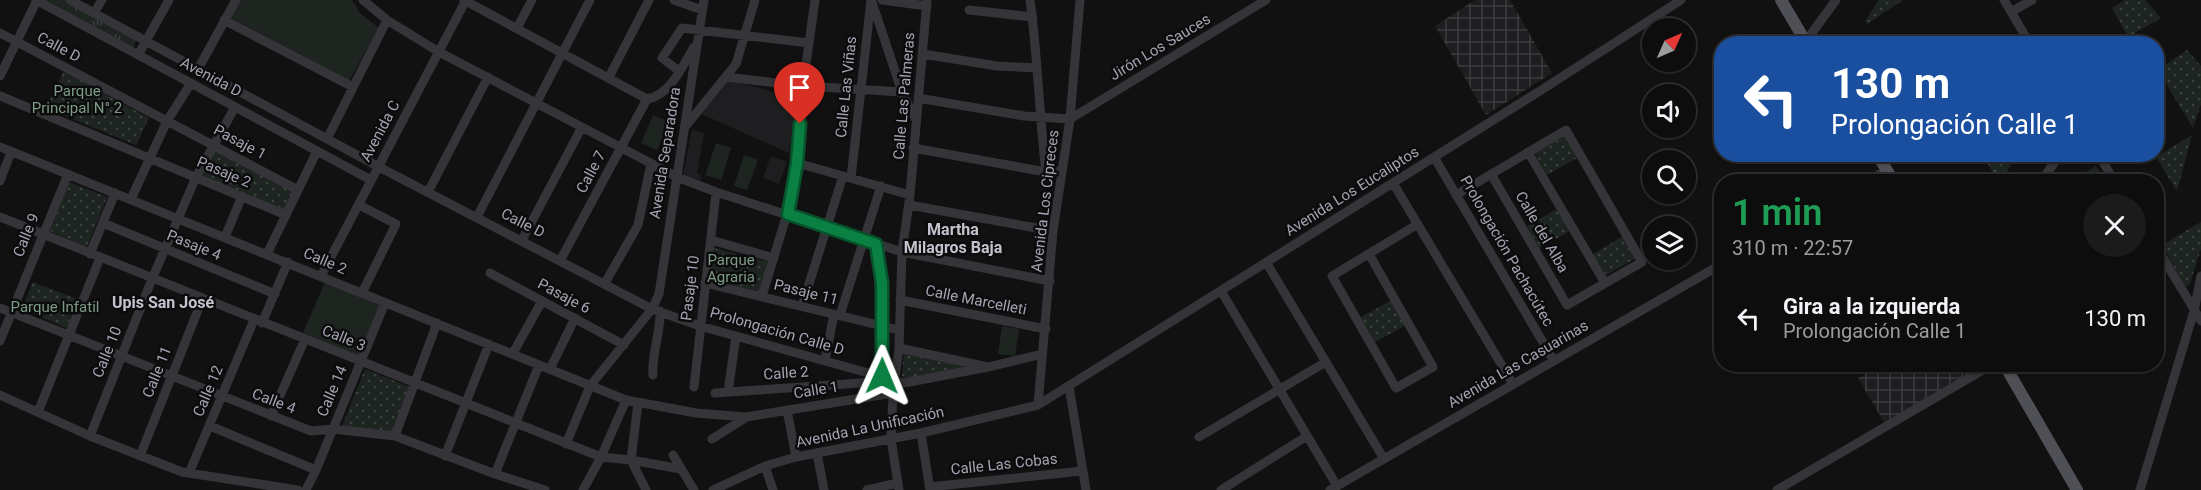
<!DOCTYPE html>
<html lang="es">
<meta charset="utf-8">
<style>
:root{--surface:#0d0d0e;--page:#1b1b1c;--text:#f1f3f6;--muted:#9a9c9e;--line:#2d2d2e}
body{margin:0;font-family:Roboto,sans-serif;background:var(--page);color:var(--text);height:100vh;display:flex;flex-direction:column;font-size:22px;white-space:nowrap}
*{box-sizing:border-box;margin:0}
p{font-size:20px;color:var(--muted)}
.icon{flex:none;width:33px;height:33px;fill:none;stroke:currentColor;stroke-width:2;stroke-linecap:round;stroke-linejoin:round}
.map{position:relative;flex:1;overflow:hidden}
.details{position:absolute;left:1714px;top:174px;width:450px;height:198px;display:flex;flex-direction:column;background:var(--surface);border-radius:24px;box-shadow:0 2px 4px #0004,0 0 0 2px var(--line)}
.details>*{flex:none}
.banner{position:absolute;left:1714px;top:36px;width:450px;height:126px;border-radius:24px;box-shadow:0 2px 4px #0004,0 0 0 2px var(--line);background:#1a4fa0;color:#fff;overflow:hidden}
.needle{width:39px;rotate:45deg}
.controls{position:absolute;left:1642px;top:18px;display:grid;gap:12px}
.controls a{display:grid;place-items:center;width:54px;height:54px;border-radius:50%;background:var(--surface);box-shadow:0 2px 4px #0004,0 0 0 2px var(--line);font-size:30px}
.pin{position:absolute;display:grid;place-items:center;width:51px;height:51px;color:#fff;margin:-62px -26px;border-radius:50% 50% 50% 0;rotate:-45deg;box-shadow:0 0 6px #0007}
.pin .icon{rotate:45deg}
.me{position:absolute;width:66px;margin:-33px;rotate:1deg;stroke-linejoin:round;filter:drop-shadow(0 0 4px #0008)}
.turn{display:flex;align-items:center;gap:21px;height:126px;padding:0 18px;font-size:27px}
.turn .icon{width:78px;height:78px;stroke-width:2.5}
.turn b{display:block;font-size:42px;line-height:51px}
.round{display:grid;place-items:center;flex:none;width:63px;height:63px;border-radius:32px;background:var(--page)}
.overview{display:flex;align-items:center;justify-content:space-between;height:102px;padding:0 18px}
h1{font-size:36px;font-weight:600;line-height:45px;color:#1e9e55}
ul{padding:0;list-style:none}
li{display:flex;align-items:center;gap:18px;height:84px;padding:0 18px}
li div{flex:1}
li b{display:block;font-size:22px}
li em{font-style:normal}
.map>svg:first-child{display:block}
.built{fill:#1e1d1f}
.industrial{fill:url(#industrial-grid)}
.grass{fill:url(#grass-tufts)}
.park{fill:url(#park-dots)}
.garden{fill:#1e2521}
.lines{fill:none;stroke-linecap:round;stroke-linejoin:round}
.minor{stroke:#353539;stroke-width:9}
.major{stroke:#4f4f56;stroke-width:12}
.route-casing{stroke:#07532c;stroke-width:15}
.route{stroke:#0b8043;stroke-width:10}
.labels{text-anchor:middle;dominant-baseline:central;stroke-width:5;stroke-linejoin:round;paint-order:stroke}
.street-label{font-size:15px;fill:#a4a4b2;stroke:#0c0c0d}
.park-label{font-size:15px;fill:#7d9b87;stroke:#0c0c0d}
.neighbourhood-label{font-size:16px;font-weight:bold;fill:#c4c4ce;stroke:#0c0c0d}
</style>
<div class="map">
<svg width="2201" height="490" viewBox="0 0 2201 490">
<defs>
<pattern id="industrial-grid" width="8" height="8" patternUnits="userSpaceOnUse" patternTransform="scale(1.5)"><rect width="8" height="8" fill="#1e1d1f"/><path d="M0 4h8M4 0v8" fill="none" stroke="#3c3b3d"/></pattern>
<pattern id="grass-tufts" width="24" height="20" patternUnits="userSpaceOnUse" patternTransform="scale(1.5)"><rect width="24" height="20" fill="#1e2521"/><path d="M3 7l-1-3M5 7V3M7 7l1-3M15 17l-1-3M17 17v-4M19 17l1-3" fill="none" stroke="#3c423f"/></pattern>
<pattern id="park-dots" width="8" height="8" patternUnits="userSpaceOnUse" patternTransform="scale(1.5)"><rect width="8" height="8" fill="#1e2521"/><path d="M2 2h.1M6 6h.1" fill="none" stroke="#3c423f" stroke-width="1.8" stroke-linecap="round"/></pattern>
</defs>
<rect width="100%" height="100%" fill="#111112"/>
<!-- built -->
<path class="built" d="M726,79L797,98L789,153L699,113Z
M692,130L704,133L697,173L701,175L700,180L683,175Z
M774,157L787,162L779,184L763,178L770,158Z"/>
<!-- industrial -->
<path class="industrial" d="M1475,0H1510L1552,73L1486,115L1435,26Z
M1973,364L1975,373L1885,424L1858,378L1882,365Z"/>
<!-- grass -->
<path class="grass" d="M46,0H65L137,40L133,48Z"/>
<!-- park -->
<path class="park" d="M1879,0H1903L1867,24L1865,21Z
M2125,0H2145L2161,18L2128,37L2112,8Z
M2187,50L2201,66V104L2193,128L2158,70Z
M64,71L149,118L136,145L46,108Z
M2192,135L2177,191L2156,157Z
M1565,136L1577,158L1547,175L1535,153Z
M215,151L295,191L284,210L201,176Z
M1985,154H2019V155L1998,182L1983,155Z
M69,182L107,197L87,247L50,231Z
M1557,209L1570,231L1539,248L1527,226Z
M2201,222V249L2189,286H2185L2162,245Z
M1623,236L1636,258L1606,275L1593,254Z
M714,248L768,262L759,291L710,280Z
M33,282L77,299L67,328L22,309Z
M1392,300L1406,325L1375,342L1361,317Z
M904,352L965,367L906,379L902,376Z
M365,369L410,387L392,431L342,426Z"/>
<!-- garden -->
<path class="garden" d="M241,0H352L360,13L379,28L349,81L231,18Z
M653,115L669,122L657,150L641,143Z
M716,143L731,148L721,180L705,175Z
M744,155L758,160L747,190L734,186Z
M2096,166L2106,181H2082L2079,176Z
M325,282L381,306L360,357L303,333Z
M1002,326L1019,329L1015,356L998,354Z"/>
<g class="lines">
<!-- minor -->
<path class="minor" d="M36,0L371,180
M70,0L379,167L652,309L700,326L904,383L988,367
M363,0L387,20L439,52L677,177L716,192L902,252L1050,281
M464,0L647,99
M674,0L702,10
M882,0L927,6
M1030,0C1038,57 1039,115 1046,172
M2004,0L2030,44
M872,2L902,92L915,118
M969,10L1033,17
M2011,12L2032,0
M94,13L102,0
M224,20L353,87
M517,28L532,0
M0,33L298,190
M1806,41L1836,0
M923,54L997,66L1037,68
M138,55L169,0
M198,69L236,0
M679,71L662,58L682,28L809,43
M0,76L37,0
M609,77L649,0
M726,77L803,86L902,92
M0,96L286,215
M918,98L1024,116L1070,119L1266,0
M647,99C670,96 683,65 694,47
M685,127L736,64L755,0
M327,139L387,20
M0,147L626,400L696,413L746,417L893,393L899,348L902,252L910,195L927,0
M913,148L1046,172L1062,171
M1528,152L1605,283
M2098,154L2115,182
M1434,157L1554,361
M797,163L910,195
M851,178L871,0
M0,181L11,152
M1867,182L1886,170
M2040,182L2061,154
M1393,183L1513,384
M428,192L488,77
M1456,195L1566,130L1642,262L1567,305L1491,174
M131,199L167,121L191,83
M359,205L396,224L362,293
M909,205L1053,231
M0,217L601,457L631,460L681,469
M477,217L590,0
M103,223L275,294
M225,237L242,196
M522,240L582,127
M711,240L774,258
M876,244L882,283V376
M2157,248L2201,321
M90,254L115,193
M267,254L317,151
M1369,254L1433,367L1396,388L1332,276L1418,224
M561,259L647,99
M1266,262L1384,459
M490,273L624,345
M321,276L466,0
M605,283L638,225L651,164
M705,283L899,330
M1221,291L1337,486
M762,296L787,214L797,163L803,86L815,0
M900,300L1046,329
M802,306L843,176
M0,308L311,431L333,429L395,436L495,474L545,490
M840,315L881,186
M262,323L288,262
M0,341L68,174
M899,348L988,367L1042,354
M513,353L542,301
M825,360L834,314
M550,369L575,318
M653,375C651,354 661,333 660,311
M1069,386L1086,490
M694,387L716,192
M728,392L736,336
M715,393L889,381
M893,393L891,439L899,490
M0,395L90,436L182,472L298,490
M638,403L631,460L646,490
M1038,405L1053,231L1070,119L1080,0
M787,410L796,457
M38,412L100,258
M271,416L305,339
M210,426L316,470
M921,433L930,490
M90,436L152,279L196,177L235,107
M395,436L437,323
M1199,437L1326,362
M712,439L745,418
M566,444L590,386L652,309L659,294L704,0
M817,453L824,490
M673,455L694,490
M140,456L202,300
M445,456L489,344
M765,466L773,490
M189,473L254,320
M495,474L539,365
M929,487L1082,471
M306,490L316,470L385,303
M583,490L601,457L626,400
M713,490L765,466L796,457L921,433L1038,405L1543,89L1681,0
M867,490L898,483
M1221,490L1307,436
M1330,490L1722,264
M1777,490L1993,364
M2140,490L2194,311L2201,276"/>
<!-- major -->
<path class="major" d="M1781,0L1807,44
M1877,154L1894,182
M2004,364L2077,490"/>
</g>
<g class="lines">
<defs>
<path id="route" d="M800,124L797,163L788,214L876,244L882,283V376"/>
</defs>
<!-- route casing -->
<use href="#route" class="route-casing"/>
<!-- route -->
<use href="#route" class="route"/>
</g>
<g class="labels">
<!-- street labels -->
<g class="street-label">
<text transform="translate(59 47) rotate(28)">Calle D</text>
<text transform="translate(1160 47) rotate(-31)">Jirón Los Sauces</text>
<text transform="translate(211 77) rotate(28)">Avenida D</text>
<text transform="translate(846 87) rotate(-84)">Calle Las Viñas</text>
<text transform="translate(904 96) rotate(-85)">Calle Las Palmeras</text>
<text transform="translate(380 131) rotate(-62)">Avenida C</text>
<text transform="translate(240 142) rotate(28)">Pasaje 1</text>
<text transform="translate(665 153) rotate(-81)">Avenida Separadora</text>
<text transform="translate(224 172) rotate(23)">Pasaje 2</text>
<text transform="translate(591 172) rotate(-62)">Calle 7</text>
<text transform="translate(1352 191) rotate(-32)">Avenida Los Eucaliptos</text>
<text transform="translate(1045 201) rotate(-83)">Avenida Los Cipreces</text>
<text transform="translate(523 223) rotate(27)">Calle D</text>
<text transform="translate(1542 232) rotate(60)">Calle del Alba</text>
<text transform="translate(26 235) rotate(-68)">Calle 9</text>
<text transform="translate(194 245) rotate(22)">Pasaje 4</text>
<text transform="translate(1507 251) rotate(60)">Prolongación Pachacútec</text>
<text transform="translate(325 261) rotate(23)">Calle 2</text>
<text transform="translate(690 288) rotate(-83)">Pasaje 10</text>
<text transform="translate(806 292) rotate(14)">Pasaje 11</text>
<text transform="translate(564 296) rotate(28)">Pasaje 6</text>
<text transform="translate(976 300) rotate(11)">Calle Marcelleti</text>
<text transform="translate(777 331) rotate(16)">Prolongación Calle D</text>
<text transform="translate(344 338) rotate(22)">Calle 3</text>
<text transform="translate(107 352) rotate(-68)">Calle 10</text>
<text transform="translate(1518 364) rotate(-30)">Avenida Las Casuarinas</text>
<text transform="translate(157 372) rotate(-68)">Calle 11</text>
<text transform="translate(786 373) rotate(-4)">Calle 2</text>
<text transform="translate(816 390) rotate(-9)">Calle 1</text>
<text transform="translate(208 391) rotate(-67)">Calle 12</text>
<text transform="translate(332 391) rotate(-67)">Calle 14</text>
<text transform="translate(274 401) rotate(21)">Calle 4</text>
<text transform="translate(870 427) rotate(-12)">Avenida La Unificación</text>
<text transform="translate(1004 464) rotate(-6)">Calle Las Cobas</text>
</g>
<!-- park labels -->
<g class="park-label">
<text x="77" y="91">Parque<tspan x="77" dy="17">Principal N° 2</tspan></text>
<text x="731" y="260">Parque<tspan x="731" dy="17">Agraria</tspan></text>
<text x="55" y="307">Parque Infatil</text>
</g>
<!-- neighbourhood labels -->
<g class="neighbourhood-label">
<text x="953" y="229">Martha<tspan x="953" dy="18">Milagros Baja</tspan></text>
<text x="163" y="302">Upis San José</text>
</g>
</g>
</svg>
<div class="controls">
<a><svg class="needle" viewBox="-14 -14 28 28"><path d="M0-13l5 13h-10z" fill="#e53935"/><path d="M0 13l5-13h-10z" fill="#9a9c9e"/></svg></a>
<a><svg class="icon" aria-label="sound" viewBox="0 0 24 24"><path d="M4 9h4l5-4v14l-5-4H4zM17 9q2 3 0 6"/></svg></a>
<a><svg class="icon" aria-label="search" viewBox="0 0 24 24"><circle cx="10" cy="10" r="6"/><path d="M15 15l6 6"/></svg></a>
<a><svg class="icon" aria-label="layers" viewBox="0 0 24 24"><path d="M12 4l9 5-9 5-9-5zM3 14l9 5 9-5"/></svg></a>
</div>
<div class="pin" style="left:800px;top:124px;background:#d93025"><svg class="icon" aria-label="arrive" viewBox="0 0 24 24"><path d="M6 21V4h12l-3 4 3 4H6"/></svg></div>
<svg class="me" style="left:882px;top:376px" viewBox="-20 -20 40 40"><path d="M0-17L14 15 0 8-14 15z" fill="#0b8043" stroke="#fff" stroke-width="4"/></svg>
<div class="banner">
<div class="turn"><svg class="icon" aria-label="left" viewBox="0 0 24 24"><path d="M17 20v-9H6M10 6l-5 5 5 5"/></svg><div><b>130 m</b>Prolongación Calle 1</div></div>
</div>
<section class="details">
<div class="overview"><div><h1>1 min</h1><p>310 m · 22:57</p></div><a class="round"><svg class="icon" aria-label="close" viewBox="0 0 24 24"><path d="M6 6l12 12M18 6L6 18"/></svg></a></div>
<ul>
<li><svg class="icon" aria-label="left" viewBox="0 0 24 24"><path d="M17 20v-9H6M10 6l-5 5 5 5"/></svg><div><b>Gira a la izquierda</b><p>Prolongación Calle 1</p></div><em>130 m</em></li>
</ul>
</section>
</div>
